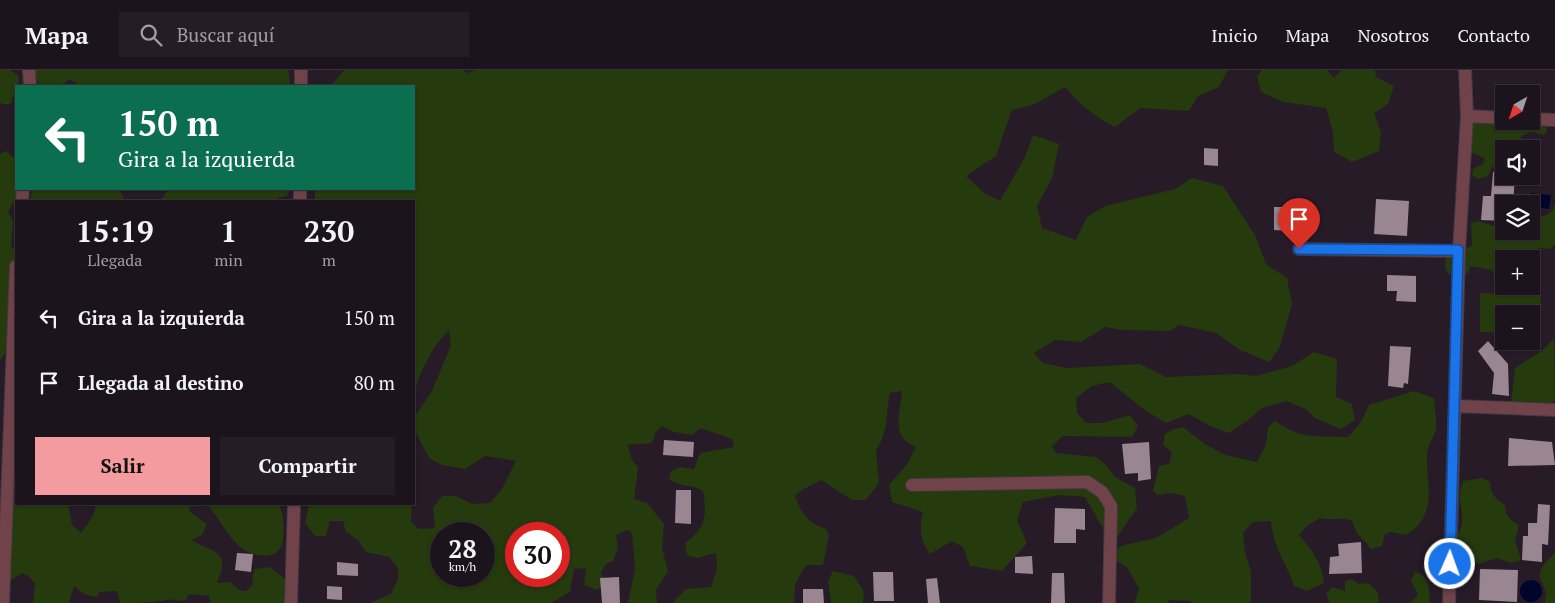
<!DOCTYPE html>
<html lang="es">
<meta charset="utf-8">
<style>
:root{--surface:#1c141d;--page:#251d26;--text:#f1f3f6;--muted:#a09ea4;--line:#3a333b;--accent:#f49b9f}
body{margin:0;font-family:"PT Serif",serif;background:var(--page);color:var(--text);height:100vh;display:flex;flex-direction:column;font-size:19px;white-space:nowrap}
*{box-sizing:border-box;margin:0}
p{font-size:16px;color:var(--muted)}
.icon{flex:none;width:28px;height:28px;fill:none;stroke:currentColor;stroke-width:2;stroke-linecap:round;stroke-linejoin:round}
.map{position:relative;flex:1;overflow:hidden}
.side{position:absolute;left:15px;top:130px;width:400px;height:305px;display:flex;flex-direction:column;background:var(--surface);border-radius:0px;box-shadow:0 1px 4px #0004,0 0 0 1px var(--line)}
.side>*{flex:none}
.banner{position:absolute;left:15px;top:15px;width:400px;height:105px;border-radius:0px;box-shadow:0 1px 4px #0004,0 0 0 1px var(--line);background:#0b6e4f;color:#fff;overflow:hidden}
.needle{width:32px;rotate:219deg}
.tools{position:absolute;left:1495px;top:15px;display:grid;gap:10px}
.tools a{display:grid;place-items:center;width:45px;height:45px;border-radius:0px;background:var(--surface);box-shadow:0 1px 4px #0004,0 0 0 1px var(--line);font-size:25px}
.speed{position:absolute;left:430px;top:452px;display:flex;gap:10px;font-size:25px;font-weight:700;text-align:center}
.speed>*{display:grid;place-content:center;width:65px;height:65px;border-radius:50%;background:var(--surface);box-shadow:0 1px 4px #0004,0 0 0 1px var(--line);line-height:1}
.speed small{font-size:12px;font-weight:400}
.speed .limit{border:8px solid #d22;background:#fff;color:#111}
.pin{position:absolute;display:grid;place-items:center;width:42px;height:42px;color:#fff;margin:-51px -21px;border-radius:50% 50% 50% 0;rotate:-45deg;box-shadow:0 0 5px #0007}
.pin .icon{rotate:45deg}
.me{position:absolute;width:55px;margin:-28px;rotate:2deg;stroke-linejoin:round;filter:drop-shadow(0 0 4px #0008)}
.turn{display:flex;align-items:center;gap:18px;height:105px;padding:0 20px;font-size:22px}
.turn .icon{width:65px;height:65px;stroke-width:2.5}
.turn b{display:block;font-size:35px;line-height:42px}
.eta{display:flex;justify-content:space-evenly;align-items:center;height:85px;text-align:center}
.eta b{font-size:30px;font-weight:700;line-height:35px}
.cta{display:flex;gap:10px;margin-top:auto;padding:10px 20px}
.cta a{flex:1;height:58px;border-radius:0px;background:var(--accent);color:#111;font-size:20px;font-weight:700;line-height:58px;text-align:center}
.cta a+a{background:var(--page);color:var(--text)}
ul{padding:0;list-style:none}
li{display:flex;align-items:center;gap:15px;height:65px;padding:0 20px}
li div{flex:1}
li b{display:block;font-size:19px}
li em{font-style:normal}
header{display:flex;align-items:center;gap:30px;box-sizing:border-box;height:70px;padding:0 25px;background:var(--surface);border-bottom:1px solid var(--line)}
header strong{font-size:24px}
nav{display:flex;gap:28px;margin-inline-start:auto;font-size:18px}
.search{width:350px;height:45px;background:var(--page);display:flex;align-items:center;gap:12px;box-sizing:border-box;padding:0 18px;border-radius:0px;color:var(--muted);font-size:19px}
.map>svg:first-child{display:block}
.green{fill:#253a0d;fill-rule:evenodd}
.water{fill:#000529}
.building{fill:#998690}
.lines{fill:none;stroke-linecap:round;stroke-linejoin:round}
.minor-casing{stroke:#423843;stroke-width:14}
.minor{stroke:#70434b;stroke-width:12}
.route-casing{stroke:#114b97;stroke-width:12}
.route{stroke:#1a73e8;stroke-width:9}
</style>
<header>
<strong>Mapa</strong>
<div class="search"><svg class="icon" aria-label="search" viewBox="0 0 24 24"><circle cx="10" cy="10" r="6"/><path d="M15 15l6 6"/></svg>Buscar aquí</div>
<nav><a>Inicio</a><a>Mapa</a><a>Nosotros</a><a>Contacto</a></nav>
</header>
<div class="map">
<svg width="1555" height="533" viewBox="0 0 1555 533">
<rect width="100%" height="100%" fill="#261b27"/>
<!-- green -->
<path class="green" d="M0,0H10L18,5L19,12L16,16V26L12,27V32L8,35L0,33Z
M34,0H288L290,12L288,16H250L240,13L234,16H81L69,9L61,16H39Z
M344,0H463L467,3L476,0H1228L1219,17L1198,26L1189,41L1140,38L1115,57C1095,47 1079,34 1065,17L1033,35L1012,40L996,86L966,106L984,123L1000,131L1025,87L1033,65L1059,74L1052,108L1037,136L1042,158L1076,170L1087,147L1105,136L1175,119L1192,108L1223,116L1255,165L1266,194L1287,208L1292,234L1280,277L1269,292L1240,280L1216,263L1179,255L1170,261L1122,260L1105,257L1081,272L1055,270L1034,283L1043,293L1067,298L1140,294L1166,307L1237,304L1256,306L1292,296L1314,282L1337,289L1336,327L1352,334L1355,350L1341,359L1315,348L1306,339L1286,331L1262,338L1247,351L1229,363L1210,356L1189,344L1166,353L1143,339L1110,312L1092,316L1076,328L1077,343L1086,353H1102L1130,345L1138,356L1132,367L1063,366L1052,376L1056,383L1096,387L1106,395L1115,407L1135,418L1137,438L1118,466L1101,455L1085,427L1059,425L1023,432L1017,450L1027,473L1002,501L970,496L963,477L952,471L930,484C920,470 919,457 923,442L892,432L889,415L908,393L916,377C890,367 900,345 902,321L890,323C886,342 888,365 876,380L879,413L866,430H852L821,410L802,420L795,426C802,445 808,452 826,459L829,465L823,495H806L795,514L794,533H672L686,519L711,517L717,499L716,483L697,488L687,485L685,473C706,458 707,446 703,421C692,414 679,417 669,409L671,401L680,397L694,399L700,383L734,377L732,369L700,358L692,365L674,362L662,356L656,362L652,373L628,375L631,388L638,398L634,429L647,433L664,454L662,478L668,501L656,520L657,533H628L635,499L632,463L627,460L616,465L618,478L613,491L606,494L601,503L606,513L597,520L584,515L586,498L574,499L570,522L551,533H370L391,524L398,509V498L389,487L366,482L358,470L346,462L343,451H330L326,466H315L305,453L309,434H412L411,452L419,459L435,458L433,438L442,426H456L472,434L490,433L502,419L516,391L485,386L465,399L442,395L429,388L414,359V348L432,321L451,275L449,260C431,278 420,300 414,325V131H315V119H414V16H331ZM441,464H484V506H441ZM516,464H559V506H516Z
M1262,0H1327L1334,8L1341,0H1375L1376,7L1394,16L1388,34L1374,43L1381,62L1379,81L1352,92L1334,82L1333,62L1326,38L1283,32L1261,22L1257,6Z
M1484,50L1507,56L1509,52L1546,53L1547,61L1544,65L1531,62L1521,66L1522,74L1517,79H1504V94L1492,97L1488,106L1478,109L1472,105L1473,99L1483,94L1484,88L1470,82L1472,68L1471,58L1474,52Z
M6,81L16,90V119H23L8,141L13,152L11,177L16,182V274L7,280L0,291V84Z
M32,119H119L125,131H30Z
M168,119H290L287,126L278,128V131H161Z
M1555,134V174L1551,179L1539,178L1525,183L1498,181L1495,190L1496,194L1504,198V215L1496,213L1492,200L1470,196C1469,206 1463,207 1454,209C1445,202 1443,195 1447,184L1472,176L1471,153L1478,151L1494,156L1504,155V161H1531V143C1543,149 1551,146 1555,134Z
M1480,223L1541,224L1540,263H1531V244H1504V263L1480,262Z
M1554,268L1555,329L1553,333L1543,336L1511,332L1515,298L1543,280Z
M1414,321L1434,328C1434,337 1437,349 1436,359C1434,368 1427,376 1427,385C1426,417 1439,444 1406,465L1391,462L1385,464L1382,476L1371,479L1357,463L1352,451C1342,446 1331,451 1320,448L1308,455L1299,465C1312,480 1322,493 1324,513L1307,521L1294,516C1287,494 1272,475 1271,451L1253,452L1243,463L1245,482L1251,502V533H1191L1190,531L1169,530L1168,533H1134L1139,519L1127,497L1117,491L1111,481L1124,475L1156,468L1189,448L1185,426L1171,423L1158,425L1153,421L1159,396L1169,394L1172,382L1163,375L1165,364L1174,359L1183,357L1205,374L1225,385L1257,392L1266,375L1268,357L1275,351C1304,371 1316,365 1348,367L1361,352L1369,335Z
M1482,408L1490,412C1491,425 1495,428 1505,435C1505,445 1510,450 1519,455L1515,470L1521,490L1511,493L1497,488L1479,494L1457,483C1452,466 1460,466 1462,453C1464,436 1455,433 1463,411Z
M16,434H68L72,455L81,463C87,454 97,444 95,434H281L280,437C284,446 285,465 282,474C277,492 251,486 240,477C226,465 220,448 207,435L190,437L189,441L207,454L202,465L192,470C202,479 225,478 222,498C221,503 218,508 217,513L230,512L241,521H247L253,514L252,507L255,499L270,497L287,511L285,533H210L209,526L189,524L186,530C179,532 172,528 166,530C151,533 136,533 120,533L117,521L99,522L97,527C86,526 82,523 74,516L69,533H33L35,513L28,506L22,503L10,511L0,512V445Z
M1555,482V533H1543L1545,532L1546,522L1539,506L1542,497Z
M833,501L854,506L864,522L863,533H831L828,511Z
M1415,502C1430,506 1429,519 1430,533H1410L1418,525L1411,511Z
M1351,509L1359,514L1368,513L1378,522L1379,533H1330L1326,524L1332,517L1345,521V511Z"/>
<!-- water -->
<path class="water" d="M1531,123L1551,125L1549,139L1531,137Z
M1520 521a11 11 0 1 1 22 0a11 11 0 1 1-22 0Z"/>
<!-- building -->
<path class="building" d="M1204,78L1218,79V96L1204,95Z
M1493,102H1504V106H1515L1513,134H1504V151L1481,150L1483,126H1491Z
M1376,129L1409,131L1407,166L1374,164Z
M1274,137H1310L1308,162L1274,160Z
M1387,205L1416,206V232L1396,231L1397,221H1387Z
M1488,271L1508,294L1509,326L1492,324L1494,303L1478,281Z
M1390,276L1411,277L1408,314L1404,313L1403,318L1388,316Z
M1509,368L1552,372L1555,395L1508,396Z
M664,370L694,372L693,387L663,385Z
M1149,372L1151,409L1138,411V403L1125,404L1122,374Z
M676,420H691V454L675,453Z
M1538,434L1550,435L1548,475L1542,474V492L1522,490L1523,466H1528V453H1537Z
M1055,438L1085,439V460L1076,459V473H1054Z
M1361,472L1362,503L1329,504L1330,487L1339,486L1338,474Z
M237,483L253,484L251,502L235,500Z
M1032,486L1033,504L1015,503V487Z
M337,492L358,494V506L337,505Z
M1480,499L1518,500L1517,532L1479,530Z
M873,502H893L894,531H874Z
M1052,503H1064L1065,533H1051Z
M619,507L620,533H602L600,508Z
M937,508L940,533H928L926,509Z
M327,516L342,517V530L327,529Z
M803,519H823L824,533H803Z"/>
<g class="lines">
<defs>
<path id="minor" d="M29,0L30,16
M301,0V16
M1467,46L1504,48
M1531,49L1555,50
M22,131L23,119
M300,131V119
M1299,179L1459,181
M1455,336L1555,340
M912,415L1087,412L1102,422L1111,436L1109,533
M3,533L16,196
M291,533L294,434
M1449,533L1459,181L1467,46L1465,0"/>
</defs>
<!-- minor casing -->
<use href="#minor" class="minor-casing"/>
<!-- minor -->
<use href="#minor" class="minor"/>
</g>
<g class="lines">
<defs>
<path id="route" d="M1299,179L1458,180L1450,494"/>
</defs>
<!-- route casing -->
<use href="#route" class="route-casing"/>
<!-- route -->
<use href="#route" class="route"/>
</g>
</svg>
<div class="tools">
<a><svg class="needle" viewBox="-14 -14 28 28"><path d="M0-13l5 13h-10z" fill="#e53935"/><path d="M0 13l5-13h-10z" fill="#a09ea4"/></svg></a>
<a><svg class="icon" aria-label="sound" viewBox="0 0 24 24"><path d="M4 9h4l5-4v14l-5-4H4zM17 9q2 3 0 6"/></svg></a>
<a><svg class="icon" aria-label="layers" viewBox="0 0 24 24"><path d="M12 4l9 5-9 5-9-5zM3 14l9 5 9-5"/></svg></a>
<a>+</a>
<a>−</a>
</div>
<div class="speed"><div>28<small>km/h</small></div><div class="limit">30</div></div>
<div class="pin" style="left:1299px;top:179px;background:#d93025"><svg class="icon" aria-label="arrive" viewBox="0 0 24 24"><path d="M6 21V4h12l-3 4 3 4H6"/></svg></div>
<svg class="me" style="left:1450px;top:494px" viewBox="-20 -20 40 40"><circle r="17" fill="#1a73e8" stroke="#fff" stroke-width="3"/><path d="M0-11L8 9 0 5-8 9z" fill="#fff"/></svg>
<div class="banner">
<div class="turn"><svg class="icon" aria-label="left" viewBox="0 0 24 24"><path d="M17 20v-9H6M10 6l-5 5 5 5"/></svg><div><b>150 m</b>Gira a la izquierda</div></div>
</div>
<section class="side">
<div class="eta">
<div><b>15:19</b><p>Llegada</p></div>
<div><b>1</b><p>min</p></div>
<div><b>230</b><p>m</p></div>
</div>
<ul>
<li><svg class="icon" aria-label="left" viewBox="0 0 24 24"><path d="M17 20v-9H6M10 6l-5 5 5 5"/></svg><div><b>Gira a la izquierda</b></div><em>150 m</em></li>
<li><svg class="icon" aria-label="arrive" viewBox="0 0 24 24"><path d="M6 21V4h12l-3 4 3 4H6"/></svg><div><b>Llegada al destino</b></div><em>80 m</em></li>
</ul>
<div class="cta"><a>Salir</a><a>Compartir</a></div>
</section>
</div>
